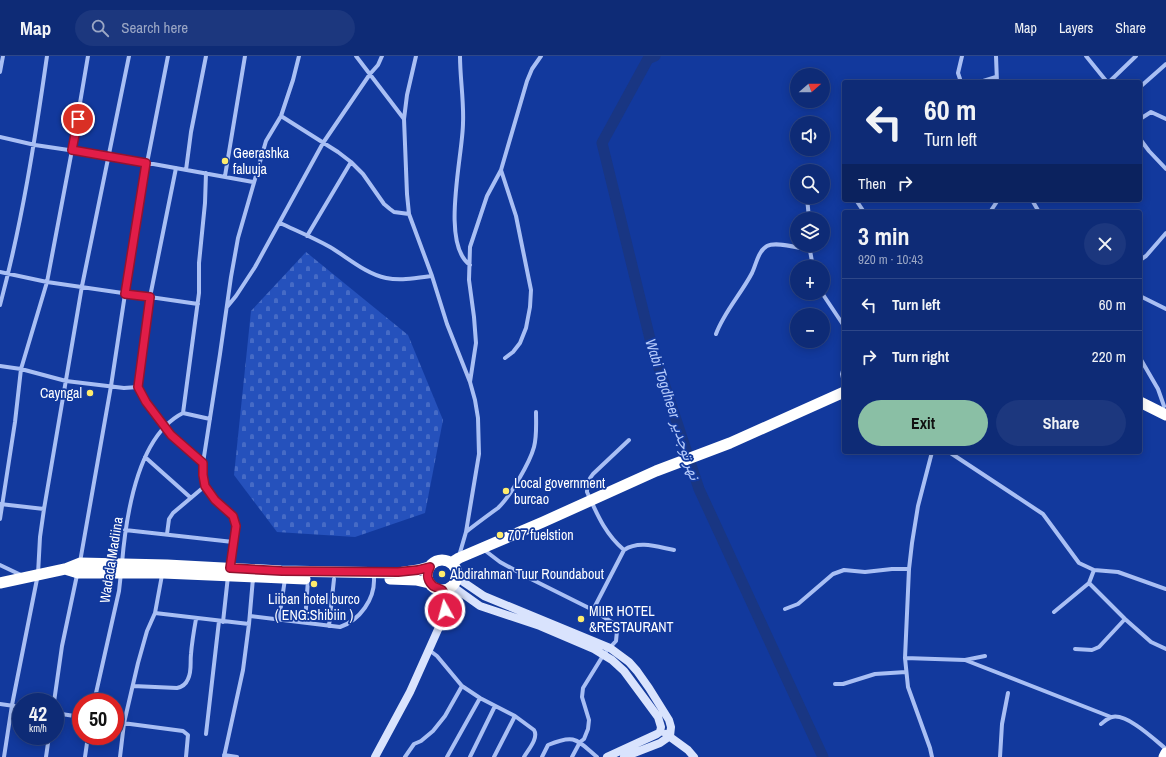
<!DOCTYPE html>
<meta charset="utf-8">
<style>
:root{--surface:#0e2b76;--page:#1c377e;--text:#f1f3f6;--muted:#9ba7c5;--line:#2e4788;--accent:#8abfa5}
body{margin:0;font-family:"Archivo Narrow",Vazirmatn,sans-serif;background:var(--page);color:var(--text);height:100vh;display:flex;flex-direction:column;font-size:15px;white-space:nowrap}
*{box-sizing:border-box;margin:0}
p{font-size:13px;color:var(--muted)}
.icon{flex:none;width:22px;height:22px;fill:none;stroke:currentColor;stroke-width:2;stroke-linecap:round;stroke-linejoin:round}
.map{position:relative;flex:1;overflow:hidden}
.drawer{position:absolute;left:842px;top:154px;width:300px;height:244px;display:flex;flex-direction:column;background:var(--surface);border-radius:4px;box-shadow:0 2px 10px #0003,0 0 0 1px var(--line)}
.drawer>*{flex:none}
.hud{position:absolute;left:842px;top:24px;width:300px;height:122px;border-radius:4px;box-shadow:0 2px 10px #0003,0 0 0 1px var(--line);background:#0e2b76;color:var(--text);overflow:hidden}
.needle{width:26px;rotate:70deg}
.controls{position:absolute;left:790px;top:12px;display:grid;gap:8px}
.controls a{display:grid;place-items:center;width:40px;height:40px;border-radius:50%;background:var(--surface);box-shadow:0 2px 10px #0003,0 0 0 1px var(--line);font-size:20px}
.speed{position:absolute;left:12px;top:637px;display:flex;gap:8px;font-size:20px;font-weight:700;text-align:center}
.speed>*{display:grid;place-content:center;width:52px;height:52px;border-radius:50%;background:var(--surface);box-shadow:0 2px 10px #0003,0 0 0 1px var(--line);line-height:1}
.speed small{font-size:10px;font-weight:400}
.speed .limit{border:6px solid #d22;background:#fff;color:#111}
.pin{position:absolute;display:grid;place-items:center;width:34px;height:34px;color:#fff;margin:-17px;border:2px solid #fff;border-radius:50%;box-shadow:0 1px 4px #0007}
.me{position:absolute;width:44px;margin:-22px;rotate:353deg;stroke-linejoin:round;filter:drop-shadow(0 0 3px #0008)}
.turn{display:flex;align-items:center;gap:14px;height:84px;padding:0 16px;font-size:18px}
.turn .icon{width:52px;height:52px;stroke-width:2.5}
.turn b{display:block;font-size:28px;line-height:34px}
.then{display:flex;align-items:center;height:38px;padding:0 16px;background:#0003;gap:8px;font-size:15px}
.round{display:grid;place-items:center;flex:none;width:42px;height:42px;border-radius:21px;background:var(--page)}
.headline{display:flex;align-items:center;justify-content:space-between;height:68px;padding:0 16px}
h1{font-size:24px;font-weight:700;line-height:30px}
.primary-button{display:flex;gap:8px;margin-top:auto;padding:8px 16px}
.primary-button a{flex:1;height:46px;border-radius:24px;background:var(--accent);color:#111;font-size:16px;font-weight:700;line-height:46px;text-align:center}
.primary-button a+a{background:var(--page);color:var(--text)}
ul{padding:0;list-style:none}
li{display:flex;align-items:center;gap:12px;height:52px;padding:0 16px;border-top:1px solid var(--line)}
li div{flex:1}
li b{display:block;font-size:15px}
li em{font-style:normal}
header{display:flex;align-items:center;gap:24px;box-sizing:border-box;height:56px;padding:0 20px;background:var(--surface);border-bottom:1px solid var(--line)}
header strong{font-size:19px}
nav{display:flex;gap:22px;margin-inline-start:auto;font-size:14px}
.search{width:280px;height:36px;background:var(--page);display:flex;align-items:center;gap:10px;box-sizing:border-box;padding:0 14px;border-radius:22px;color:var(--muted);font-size:15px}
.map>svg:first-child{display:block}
.cemetery{fill:url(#cemetery-stones)}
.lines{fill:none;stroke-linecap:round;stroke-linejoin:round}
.river{stroke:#193683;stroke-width:11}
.street{stroke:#a9bff4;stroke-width:4}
.secondary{stroke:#d9e3fd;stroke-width:8}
.highway{stroke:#fff;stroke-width:11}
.route-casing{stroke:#92132f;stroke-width:10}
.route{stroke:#e11d48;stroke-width:7}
.poi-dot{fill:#ffec6c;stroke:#12399d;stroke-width:1.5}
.labels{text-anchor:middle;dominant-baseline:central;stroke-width:3.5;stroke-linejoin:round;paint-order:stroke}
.poi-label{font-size:14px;fill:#fff;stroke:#12399d;text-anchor:start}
.street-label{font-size:14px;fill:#fff;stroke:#12399d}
.water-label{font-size:15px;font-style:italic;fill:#b5cafa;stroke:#12399d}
</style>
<header>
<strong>Map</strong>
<div class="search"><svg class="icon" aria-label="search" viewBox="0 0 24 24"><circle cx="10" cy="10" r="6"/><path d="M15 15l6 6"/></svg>Search here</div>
<nav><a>Map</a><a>Layers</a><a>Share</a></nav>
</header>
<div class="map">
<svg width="1166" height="701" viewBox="0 0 1166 701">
<defs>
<pattern id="cemetery-stones" width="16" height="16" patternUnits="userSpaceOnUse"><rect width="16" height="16" fill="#2551bc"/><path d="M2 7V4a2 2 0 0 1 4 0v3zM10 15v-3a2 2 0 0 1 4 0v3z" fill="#466bc6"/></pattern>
</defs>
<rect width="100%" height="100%" fill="#12399d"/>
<!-- cemetery -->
<path class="cemetery" d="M306,196L408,279L443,364L425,457L355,481L277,476L234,419L251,255Z"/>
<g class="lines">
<!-- river -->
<path class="river" d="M655,0L648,3L602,87L652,291L699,433L823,701"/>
<!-- street -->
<path class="street" d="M356,0L404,63
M416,0L407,39L404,63L407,138L409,158L432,220L447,268L470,326L475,344L478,362L479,398L466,476L459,500
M460,0C460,22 464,45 463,67C463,99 440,188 470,209
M996,0L997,26
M1086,0L1107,26
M0,16L3,0
M961,26L958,17L962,0
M980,26L996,21
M1109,26L1136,0
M1140,31L1166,8
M281,60L338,96L351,106L363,118L384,148L390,153L394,156L409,158
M1140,63L1151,56L1166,63
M0,81L35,89L109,100L253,126
M1140,83L1149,95L1166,113
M176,112L150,241L138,331L146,346L171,379L203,407
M186,114L191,76L206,0
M501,114L516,160L531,234L530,251L526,272L520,287L513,296L505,302
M225,120L245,0
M807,141L809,163
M856,144L864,156
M1032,144L1039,156
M990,156L998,144
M280,167C297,175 314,182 330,191C347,201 366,218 386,222C401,225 417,222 432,220
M307,180L351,106
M809,189L813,211
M1140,204L1146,200L1166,177
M0,216L47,226L198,248
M822,237L844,270
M1140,240L1166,253
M0,249C22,167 35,84 47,0
M227,251L236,240L255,211L323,87L370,18L378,9L382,0
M716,278C724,256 741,238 752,217C756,209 758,195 767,190C776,185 799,192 810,194
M1140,302L1158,333L1164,350
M0,310L21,313L66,325L124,332L138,331
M844,311L842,318L844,326
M470,326L476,287L474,261L469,224L470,191L487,140L501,114L527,25L532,13L541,0
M183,357L199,237V207L205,147L206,117
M949,396L1043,458L1079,507L1094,514L1118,516L1166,533
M145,401L191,442
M0,448L44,453
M0,463L15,366L21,313L47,226L72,94L88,0
M125,474L233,486
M466,476C476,468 487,460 498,452C510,441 530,406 534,391C537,380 536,367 536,356
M167,478L169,463L173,457L205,430
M483,493L500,506L531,523L593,554L613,567L617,575L616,585L604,598L583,632L582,641L589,664L588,673L584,683L580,686L572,701
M624,494C605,478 597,458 587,436C587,428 588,424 593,418L629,384
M80,506L111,330L125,238L147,107L168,0
M122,507C126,460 137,380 183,357L210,363
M0,509L21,519
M230,512L236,469L233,460L215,444L205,430L203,419V407L220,298L231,221L238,182L266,85L281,60L293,24L299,0
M1094,514L1089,527L1125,563L1151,586L1166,593
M785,553L798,548L833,518L844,514L865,516L892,513H909
M593,554L624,494C639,484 658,491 674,494
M1054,556L1089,527
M155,557L249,568
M250,560L340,571C360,564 375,543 374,522
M279,563L285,523
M223,566L228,520
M305,566L308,524
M329,570L334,523
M1075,593L1092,594L1099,591L1125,563
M429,594L437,600L462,630L480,642L515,660L534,674C539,682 528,694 524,701
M905,602L965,604L985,600
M965,604L1111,661
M835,628H843L875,618L906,616
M133,630L177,632C182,631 186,628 188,623C192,615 190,606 191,598C192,586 194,574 196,563
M54,646L62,590L77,519
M94,646L119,535L121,517
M0,648L21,651
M55,657L81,661
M115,666L183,675L188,679L186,701
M1101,668C1105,665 1108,662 1112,661C1127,657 1155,684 1166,693
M206,678L219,565
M224,699L237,701
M4,701L12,649L38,518L40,481L44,453L82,230L129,0
M46,701L49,680
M85,701L88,680
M120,701L124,667L138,607L147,575L155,557L162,519
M224,701L243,614L249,568L253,522
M405,701L414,688L421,685L433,675L445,660L462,630
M447,701L480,642
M470,701L495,650
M494,701L515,660
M542,701L548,689C575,678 576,683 597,701
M932,701L930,692L908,631L905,602L909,513L912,487L918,450L932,396
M1000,701L1002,668L1008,637"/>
<!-- secondary -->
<path class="secondary" d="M456,521L484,540L610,592L629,606L637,615L649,632L669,664L671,671L670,680L660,687L624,701
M452,530L480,550L540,570L594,593L612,604L624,615L658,661L661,671L660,676L657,678L607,701
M666,678L688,694L694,701
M375,701L410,636L440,569L447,548V542L442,534"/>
<!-- highway -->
<path class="highway" d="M1140,346L1166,359
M427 519a15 15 0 1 1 30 0a15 15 0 1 1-30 0Z
M451,507L459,502L543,466L656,415L730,387L844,336
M65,513L78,517H163L305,523
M390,523L416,524L429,527
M0,527L65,513L80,507L167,509L281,515L398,517L418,514L429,511
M1164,701L1166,697"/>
</g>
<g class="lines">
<defs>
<path id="route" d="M78,63L72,94L146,107L125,238L150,241L138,331L146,346L171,379L203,407V419L205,430L215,444L233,460L236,470L230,512L282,515L398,516L418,514L430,511C426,519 427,524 433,530L442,534L447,542L445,554"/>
</defs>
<!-- route casing -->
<use href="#route" class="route-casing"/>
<!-- route -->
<use href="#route" class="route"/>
</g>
<!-- markers -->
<g class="poi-dot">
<circle cx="225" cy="105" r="4"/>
<circle cx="90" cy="337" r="4"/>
<circle cx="506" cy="435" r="4"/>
<circle cx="500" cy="479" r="4"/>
<circle cx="442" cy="518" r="4"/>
<circle cx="314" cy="528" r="4"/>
<circle cx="581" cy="563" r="4"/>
</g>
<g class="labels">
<!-- poi labels -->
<g class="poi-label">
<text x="233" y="97">Geerashka<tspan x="233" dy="16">faluuja</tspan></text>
<text x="82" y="337" text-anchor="end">Cayngal</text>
<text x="514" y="427">Local government<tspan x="514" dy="16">burcao</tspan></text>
<text x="508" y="479">707 fuelstion</text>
<text x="450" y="518">Abdirahman Tuur Roundabout</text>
<text x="314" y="543" text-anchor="middle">Liiban hotel burco<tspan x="314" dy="16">( ENG:Shibiin )</tspan></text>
<text x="589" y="555">MIIR HOTEL<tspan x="589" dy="16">&amp;RESTAURANT</tspan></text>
</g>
<!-- street labels -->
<g class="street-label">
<text transform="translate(111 504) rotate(-81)">Wadada Madiina</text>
</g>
<!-- water labels -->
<g class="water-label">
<text transform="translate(673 353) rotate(72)">Wabi Togdheer نهر توجدير</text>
</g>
</g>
</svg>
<div class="controls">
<a><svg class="needle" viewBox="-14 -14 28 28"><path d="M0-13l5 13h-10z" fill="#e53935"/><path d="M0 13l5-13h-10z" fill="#9ba7c5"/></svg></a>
<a><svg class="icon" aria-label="sound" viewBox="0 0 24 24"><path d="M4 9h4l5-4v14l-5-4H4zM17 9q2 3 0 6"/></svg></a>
<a><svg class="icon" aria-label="search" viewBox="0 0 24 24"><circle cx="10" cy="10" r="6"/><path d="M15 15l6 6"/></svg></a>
<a><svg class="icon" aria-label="layers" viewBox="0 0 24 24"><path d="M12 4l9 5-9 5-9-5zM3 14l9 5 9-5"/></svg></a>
<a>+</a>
<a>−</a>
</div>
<div class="speed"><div>42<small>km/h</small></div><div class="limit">50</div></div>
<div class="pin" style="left:78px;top:63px;background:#d93025"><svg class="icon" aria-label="arrive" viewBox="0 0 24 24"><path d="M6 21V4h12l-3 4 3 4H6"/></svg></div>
<svg class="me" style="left:445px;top:554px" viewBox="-20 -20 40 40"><circle r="17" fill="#e11d48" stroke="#fff" stroke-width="3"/><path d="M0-11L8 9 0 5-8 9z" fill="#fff"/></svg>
<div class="hud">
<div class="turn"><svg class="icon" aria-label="left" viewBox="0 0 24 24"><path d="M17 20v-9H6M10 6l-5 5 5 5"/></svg><div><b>60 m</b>Turn left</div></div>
<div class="then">Then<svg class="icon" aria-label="right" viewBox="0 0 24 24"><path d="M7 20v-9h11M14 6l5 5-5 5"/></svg></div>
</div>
<section class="drawer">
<div class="headline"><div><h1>3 min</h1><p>920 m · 10:43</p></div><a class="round"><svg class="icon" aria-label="close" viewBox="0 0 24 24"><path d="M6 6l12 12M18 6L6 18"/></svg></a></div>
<ul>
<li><svg class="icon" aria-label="left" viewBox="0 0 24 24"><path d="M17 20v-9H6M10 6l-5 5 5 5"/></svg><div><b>Turn left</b></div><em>60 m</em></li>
<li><svg class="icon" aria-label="right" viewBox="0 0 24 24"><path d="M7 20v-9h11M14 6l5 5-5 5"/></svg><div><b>Turn right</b></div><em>220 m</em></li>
</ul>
<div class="primary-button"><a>Exit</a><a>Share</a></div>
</section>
</div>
